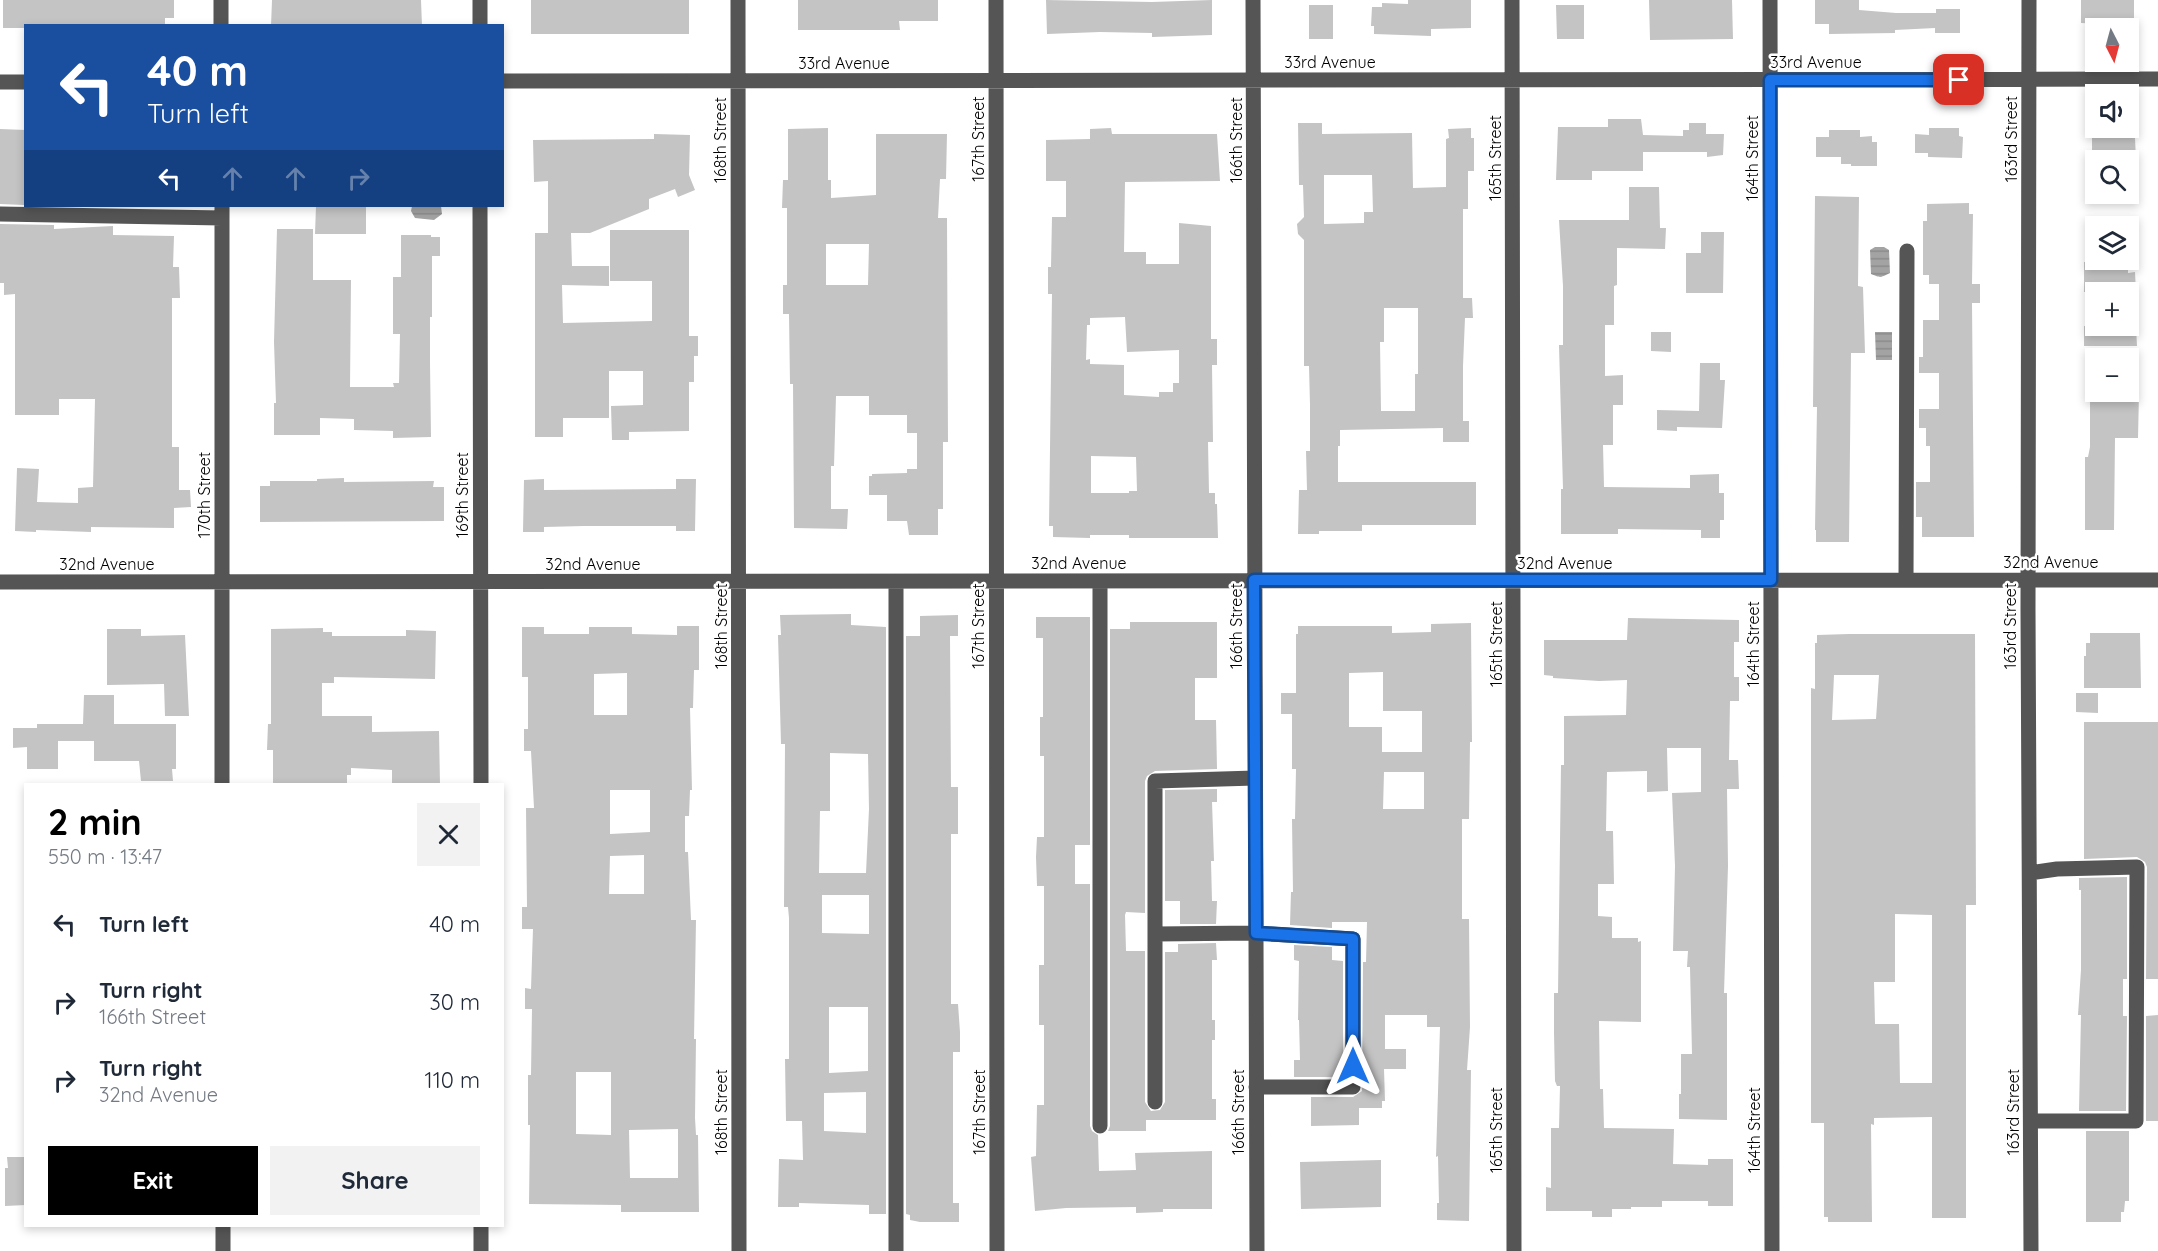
<!DOCTYPE html>
<meta charset="utf-8">
<style>
:root{--surface:#fff;--page:#f2f2f3;--text:#1f2937;--muted:#747a83;--accent:#000}
body{margin:0;font-family:Quicksand,sans-serif;background:var(--page);color:var(--text);height:100vh;display:flex;flex-direction:column;font-size:22px;white-space:nowrap}
*{box-sizing:border-box;margin:0}
p{font-size:20px;color:var(--muted)}
.icon{flex:none;width:33px;height:33px;fill:none;stroke:currentColor;stroke-width:2;stroke-linecap:round;stroke-linejoin:round}
.map{position:relative;flex:1;overflow:hidden}
.sheet{position:absolute;left:24px;top:783px;width:480px;height:444px;display:flex;flex-direction:column;background:var(--surface);border-radius:0px;box-shadow:0 3px 9px #0003}
.sheet>*{flex:none}
.banner{position:absolute;left:24px;top:24px;width:480px;height:183px;border-radius:0px;box-shadow:0 3px 9px #0003;background:#1a4fa0;color:#fff;overflow:hidden}
.needle{width:39px;rotate:174deg}
.buttons{position:absolute;left:2085px;top:18px;display:grid;gap:12px}
.buttons a{display:grid;place-items:center;width:54px;height:54px;border-radius:0px;background:var(--surface);box-shadow:0 3px 9px #0003;font-size:30px}
.pin{position:absolute;display:grid;place-items:center;width:51px;height:51px;color:#fff;margin:-26px;border-radius:12px;box-shadow:0 3px 9px #0006}
.me{position:absolute;width:66px;margin:-33px;rotate:0deg;stroke-linejoin:round;filter:drop-shadow(0 0 4px #0008)}
.turn{display:flex;align-items:center;gap:21px;height:126px;padding:0 24px;font-size:27px}
.turn .icon{width:78px;height:78px;stroke-width:2.5}
.turn b{display:block;font-size:42px;line-height:51px}
.lanes{display:flex;align-items:center;height:57px;padding:0 24px;background:#0003;justify-content:center;gap:30px;direction:ltr}
.lanes .off{opacity:.35}
.round{display:grid;place-items:center;flex:none;width:63px;height:63px;border-radius:0px;background:var(--page)}
.headline{display:flex;align-items:center;justify-content:space-between;height:102px;padding:0 24px}
h1{font-size:36px;font-weight:800;line-height:45px;color:var(--accent)}
.button{display:flex;gap:12px;margin-top:auto;padding:12px 24px}
.button a{flex:1;height:69px;border-radius:0px;background:var(--accent);color:#fff;font-size:24px;font-weight:800;line-height:69px;text-align:center}
.button a+a{background:var(--page);color:var(--text)}
ul{padding:0;list-style:none}
li{display:flex;align-items:center;gap:18px;height:78px;padding:0 24px}
li div{flex:1}
li b{display:block;font-size:22px}
li em{font-style:normal}
.map>svg:first-child{display:block}
.water{fill:url(#water-rules)}
.building{fill:#c4c4c4;fill-rule:evenodd}
.lines{fill:none;stroke-linecap:round;stroke-linejoin:round}
.minor{stroke:#555;stroke-width:15}
.route-casing{stroke:#114b97;stroke-width:15}
.route{stroke:#1a73e8;stroke-width:10}
.labels{text-anchor:middle;dominant-baseline:central;stroke-width:5;stroke-linejoin:round;paint-order:stroke}
.street-label{font-size:16px;fill:#000;stroke:#fff}
</style>
<div class="map">
<svg width="2158" height="1251" viewBox="0 0 2158 1251">
<defs>
<pattern id="water-rules" width="6" height="5" patternUnits="userSpaceOnUse" patternTransform="scale(1.5)"><rect width="6" height="5" fill="#a3a3a3"/><path d="M0 2.5h6" fill="none" stroke="#8b8b8b"/></pattern>
</defs>
<rect width="100%" height="100%" fill="#fff"/>
<!-- water -->
<path class="water" d="M412,206H441L442,214L434,220L415,218L411,211Z
M1875,247H1884L1889,250L1890,273C1879,278 1882,278 1871,274L1870,250Z
M1875,332H1892V360H1876Z"/>
<!-- building -->
<path class="building" d="M3,0H174V18H165V26H26V28H3Z
M272,0H421L422,26H271Z
M531,0H689V34H531Z
M798,0H938V21H899L900,30H798Z
M1046,0L1152,2L1212,0V35L1152,37V33L1100,32L1047,34Z
M1408,0H1471V28L1431,29V36L1374,34V26H1371L1372,7H1382V3L1408,4Z
M1649,0H1732L1733,39L1650,40Z
M1815,0H1859V10L1896,13H1936V9H1960V33H1935V28L1895,30V33L1829,34V24H1815Z
M2081,0H2134V26L2081,23Z
M1309,5H1333V39H1309Z
M1556,5H1584V39H1557Z
M1608,119H1641L1643,135L1683,136V130H1689V123H1706V134H1724L1723,155L1707,157V152H1643V171H1592V180H1556L1558,127H1608Z
M1298,123H1322V134L1412,133L1413,188L1446,187V139L1449,138L1448,129L1471,128V138H1474V171H1468V209H1463V298H1472L1473,318H1465L1463,366V421H1469V442H1443V428L1340,430V446H1338V482H1476V525H1362V531H1319V534H1298L1299,490H1307L1306,451H1310V405L1309,366H1304V240L1298,234L1297,224L1304,217L1303,185H1299ZM1324,175H1372L1373,212H1364V223L1324,224ZM1384,308H1418V374H1415V411H1381L1380,342H1384Z
M828,128V180H831V198L876,195V134H947L946,179H940L938,218H947L948,442H943V509H938V535H909L907,521H887V495H869V476H872V474L907,473V469H917V433H907V415H869V396H836L834,466H831V509H848L847,529L794,528L793,384H790L789,314H783V285H787V208H782L783,180H788V129ZM826,244H869L868,285H826Z
M1111,128L1112,134H1217L1220,181L1125,182L1124,252H1146V264H1179V223L1211,226V339H1217V365H1212L1213,442H1208L1209,493H1215V504H1217L1218,538H1129V535H1090V538L1053,537V526H1049L1052,294H1048V267H1051L1052,217H1066V181H1046V140L1090,139V129ZM1125,317L1127,352L1179,350V383H1173V392H1159V397L1124,395V365L1090,364V359L1086,360L1087,325H1090V318ZM1091,456L1136,457L1137,491H1129V493H1091Z
M1929,128H1959V136L1963,137L1962,158L1928,157V153H1915V134L1929,135Z
M0,129L26,130L24,205L0,204Z
M1829,130H1860V137L1872,136V142H1877V166H1851V164H1841V157H1816V137H1829Z
M654,134L690,135L689,175L695,190L678,197L675,189L649,199V209L590,233H571L572,266H609V286L562,285L563,323L652,321V281H610V230H689V336H698V356H694V382H689V431L629,432V440H612L611,406L643,405V371H609V418H563V437H535V233H548V181L534,182L533,140L654,139Z
M2092,136H2129V138H2135L2136,160H2092Z
M1629,187H1659L1660,228H1666L1665,249L1617,248V285L1614,286V325H1605V376L1623,375V405H1613V445H1603L1604,487L1690,488V475L1719,474V493H1724V520H1720V538H1701V530L1618,529V534H1561V489H1563L1559,345H1563V286L1559,220H1629Z
M1815,196L1859,197L1858,286L1863,287L1865,353H1851L1849,542H1816V530H1815L1817,407H1813Z
M1969,203V214H1973L1972,284H1980V303H1972L1974,537H1922V517H1916V482H1930V446H1926V428H1919V409H1939V373H1919V357H1923V320H1939V284H1929V275H1923V221H1927V204Z
M316,206H366V234H315Z
M0,224L54,225V229L113,226V235L174,236L173,267H179L180,298H172V447H179V490H190L191,507L174,508V528L91,527V532L36,530V532L15,531L17,468L39,469L37,502L78,503V488L93,487L95,399H59V415H15V294L4,295V283H0Z
M277,229H313V280H351L350,387H394L393,383H399L400,334H393V277H401V235H431V237H440V256H432V317H430V363L431,437L393,438V431L354,430V419L320,418V435H274V403H276L274,342Z
M1701,232H1724L1723,293H1686V253H1701Z
M2084,262H2128V273L2135,272L2136,292H2084Z
M2084,326H2136L2137,346H2084Z
M1651,332H1671V352L1651,351Z
M1700,363H1720V380H1725L1722,428L1677,427V431L1657,430V410L1699,411Z
M2090,392L2139,393L2138,438H2115L2114,530H2085V457H2088L2090,447Z
M344,478V482L434,481L433,487H444V521L260,522V486H270V481H317V479Z
M544,479V490L676,489V479H696L695,531H676V526H584L544,527V532H523L524,480Z
M851,614V625L886,627V1214H869V1205L799,1203V1207H778L779,1159L803,1160L802,1121H786L785,1059H789V918L788,907H784L785,744H781L778,635H781L780,615ZM830,753L868,754L869,809L866,873H819L820,811H830ZM822,895H869V934L822,933ZM829,1007H868V1071L829,1073ZM866,1092V1133L824,1131V1093Z
M958,615V636H950L951,787H958V834H951V1004H958L960,1032V1052H953V1203H959V1222H920L910,1220V1215L906,1214V636H920V616Z
M1036,617H1090V845H1075V884H1090V1126L1092,1131L1098,1135L1099,1171L1136,1170L1135,1153L1212,1151V1209H1163V1212L1136,1213V1207L1066,1208L1035,1211L1031,1157L1036,1156L1037,1105H1044V1025H1039V965H1044V886H1037L1036,857L1037,837H1044V756H1040V717H1043V638H1036Z
M1628,618L1739,620V642H1734V677H1739V701H1730L1729,760H1738L1739,789H1727L1728,866L1724,993H1727V1120L1679,1119V1094H1681V1054H1692L1690,967H1687L1688,951H1673L1675,866L1672,793L1701,792V748H1667L1668,791L1647,792V771L1607,772L1606,831H1613L1614,884H1598V916L1612,917V938H1638V942L1641,941V1022L1599,1021L1600,1089H1603L1604,1128L1674,1129L1673,1164L1708,1165V1159H1733V1206H1708V1201H1662V1207H1631V1209H1612V1217H1592V1211H1546V1187L1551,1188V1128H1559L1560,1086H1557L1555,1081L1554,1033V993H1558L1561,765H1564V716L1626,715L1627,680L1599,681L1553,678V676L1544,675V640H1627Z
M1130,622H1217V678H1195V720H1216L1217,769L1155,771L1147,776L1145,781V913L1126,912L1125,915L1126,951H1145V1102L1151,1111L1160,1110L1165,1102V952H1178V944L1216,943L1217,960H1212V1020H1215V1040H1212V1099H1216V1120H1146V1131H1108L1110,1126V629H1130Z
M1471,623L1472,742H1470L1469,819H1462V919H1469L1470,1027L1467,1070H1471L1469,1221L1437,1220V1203H1439L1438,1156L1436,1157L1440,1027H1427V1015H1385V1049H1406V1069H1384L1385,1101H1382V1108H1359V1125L1311,1126V1097H1353L1362,1091L1363,962H1366L1367,922H1332V928L1290,925L1291,892H1293L1292,819H1295L1296,769H1292V714H1281V693H1296V634H1298V626H1392V633L1431,632V624ZM1383,672V711H1422V752H1382V727H1349V673ZM1384,772H1424V809H1383Z
M677,626H699V670H694L693,708H690L692,790H690L689,816H685V852H688L691,920H696L694,1039H696L695,1118L696,1135H698L699,1212H621V1205L529,1204L530,1125H528V1075H531L532,1009H525V988L531,989L533,929H522V907H527L526,808H534L531,751H524V729H528V677H522V627H544V634H589V627H632V634L677,635ZM627,673V715H594V674ZM610,790H650V832L610,834ZM644,855V894H609L610,856ZM576,1072H611V1135L576,1134ZM678,1129V1178H630L629,1130Z
M323,628V632H332V636H406V630L436,631L435,679L334,677V683H322V716H372V732L439,731L440,784H392V770L351,768V775H347V784H273V750H267L268,724H271V629Z
M107,629H141V636L185,635L189,716H165L164,684L107,685Z
M2090,633H2140L2141,688H2084V656H2086V643H2090Z
M1849,634H1975L1976,905H1966V1218H1932V1117L1874,1118V1125L1871,1124L1872,1222H1828V1217H1824V1123H1811V688L1815,689V643H1817V635ZM1834,675H1879L1876,719L1832,720ZM1895,914L1932,915V1083H1900L1899,1024H1875L1874,982H1895Z
M2076,693H2098V713L2076,712Z
M84,695H114V724H176V769H172L173,781H141L139,761H94V741H58V769H27V747L13,748V728H37V724H83Z
M2084,722H2158V979H2146L2147,867L2145,862L2137,857L2084,859Z
M1217,789V802H1212L1214,861H1211L1212,901H1217L1216,924H1180V901H1165V790Z
M2127,877V979H2123V1016H2127L2126,1111H2079L2081,1015H2078L2081,970V890H2079V878Z
M1294,945L1332,947V960L1343,961V1077H1294V1060H1300L1299,1020H1298L1299,961L1294,960Z
M2158,1015V1121H2146V1016Z
M2086,1131H2129V1201H2125L2124,1212H2121V1222H2086Z
M7,1157H26V1205L5,1206V1168H8Z
M1381,1160V1207L1301,1209L1300,1162Z"/>
<g class="lines">
<!-- minor -->
<path class="minor" d="M221,0V26
M480,0V26
M738,0L739,1251
M996,0L997,1251
M1253,0L1257,1251
M1512,0L1514,1251
M1770,0L1772,1251
M2029,0L2028,610L2031,1251
M502,81L2158,79
M0,82H26
M222,206V784
M480,206L481,784
M0,214L222,218
M1906,580L1907,251
M1100,581V1126
M0,582L2158,580
M896,582V1251
M2030,873L2057,869L2137,867L2136,1121H2031
M1156,934L1255,933L1353,939V1087H1256
M1155,1102V781L1255,778
M223,1226V1251
M481,1251V1226"/>
</g>
<g class="lines">
<defs>
<path id="route" d="M1353,1066V939L1256,933L1254,580H1771L1770,80H1959"/>
</defs>
<!-- route casing -->
<use href="#route" class="route-casing"/>
<!-- route -->
<use href="#route" class="route"/>
</g>
<g class="labels">
<!-- street labels -->
<g class="street-label">
<text x="1330" y="62">33rd Avenue</text>
<text x="1816" y="62">33rd Avenue</text>
<text x="844" y="63">33rd Avenue</text>
<text transform="translate(978 139) rotate(-90)">167th Street</text>
<text transform="translate(2011 139) rotate(-90)">163rd Street</text>
<text transform="translate(720 140) rotate(-90)">168th Street</text>
<text transform="translate(1236 140) rotate(-90)">166th Street</text>
<text transform="translate(1495 158) rotate(-90)">165th Street</text>
<text transform="translate(1752 158) rotate(-90)">164th Street</text>
<text transform="translate(204 495) rotate(-90)">170th Street</text>
<text transform="translate(462 495) rotate(-90)">169th Street</text>
<text x="2051" y="562">32nd Avenue</text>
<text x="1079" y="563">32nd Avenue</text>
<text x="1565" y="563">32nd Avenue</text>
<text x="107" y="564">32nd Avenue</text>
<text x="593" y="564">32nd Avenue</text>
<text transform="translate(721 626) rotate(-90)">168th Street</text>
<text transform="translate(978 626) rotate(-90)">167th Street</text>
<text transform="translate(1236 626) rotate(-90)">166th Street</text>
<text transform="translate(2010 626) rotate(-90)">163rd Street</text>
<text transform="translate(1496 644) rotate(-90)">165th Street</text>
<text transform="translate(1753 644) rotate(-90)">164th Street</text>
<text transform="translate(721 1112) rotate(-90)">168th Street</text>
<text transform="translate(979 1112) rotate(-90)">167th Street</text>
<text transform="translate(1238 1112) rotate(-90)">166th Street</text>
<text transform="translate(2013 1112) rotate(-90)">163rd Street</text>
<text transform="translate(1496 1130) rotate(-90)">165th Street</text>
<text transform="translate(1754 1130) rotate(-90)">164th Street</text>
</g>
</g>
</svg>
<div class="buttons">
<a><svg class="needle" viewBox="-14 -14 28 28"><path d="M0-13l5 13h-10z" fill="#e53935"/><path d="M0 13l5-13h-10z" fill="#747a83"/></svg></a>
<a><svg class="icon" aria-label="sound" viewBox="0 0 24 24"><path d="M4 9h4l5-4v14l-5-4H4zM17 9q2 3 0 6"/></svg></a>
<a><svg class="icon" aria-label="search" viewBox="0 0 24 24"><circle cx="10" cy="10" r="6"/><path d="M15 15l6 6"/></svg></a>
<a><svg class="icon" aria-label="layers" viewBox="0 0 24 24"><path d="M12 4l9 5-9 5-9-5zM3 14l9 5 9-5"/></svg></a>
<a>+</a>
<a>−</a>
</div>
<div class="pin" style="left:1959px;top:80px;background:#d93025"><svg class="icon" aria-label="arrive" viewBox="0 0 24 24"><path d="M6 21V4h12l-3 4 3 4H6"/></svg></div>
<svg class="me" style="left:1353px;top:1066px" viewBox="-20 -20 40 40"><path d="M0-17L14 15 0 8-14 15z" fill="#1a73e8" stroke="#fff" stroke-width="4"/></svg>
<div class="banner">
<div class="turn"><svg class="icon" aria-label="left" viewBox="0 0 24 24"><path d="M17 20v-9H6M10 6l-5 5 5 5"/></svg><div><b>40 m</b>Turn left</div></div>
<div class="lanes"><svg class="icon" aria-label="left" viewBox="0 0 24 24"><path d="M17 20v-9H6M10 6l-5 5 5 5"/></svg><svg class="icon off" aria-label="ahead" viewBox="0 0 24 24"><path d="M12 20V5M6 11l6-6 6 6"/></svg><svg class="icon off" aria-label="ahead" viewBox="0 0 24 24"><path d="M12 20V5M6 11l6-6 6 6"/></svg><svg class="icon off" aria-label="right" viewBox="0 0 24 24"><path d="M7 20v-9h11M14 6l5 5-5 5"/></svg></div>
</div>
<section class="sheet">
<div class="headline"><div><h1>2 min</h1><p>550 m · 13:47</p></div><a class="round"><svg class="icon" aria-label="close" viewBox="0 0 24 24"><path d="M6 6l12 12M18 6L6 18"/></svg></a></div>
<ul>
<li><svg class="icon" aria-label="left" viewBox="0 0 24 24"><path d="M17 20v-9H6M10 6l-5 5 5 5"/></svg><div><b>Turn left</b></div><em>40 m</em></li>
<li><svg class="icon" aria-label="right" viewBox="0 0 24 24"><path d="M7 20v-9h11M14 6l5 5-5 5"/></svg><div><b>Turn right</b><p>166th Street</p></div><em>30 m</em></li>
<li><svg class="icon" aria-label="right" viewBox="0 0 24 24"><path d="M7 20v-9h11M14 6l5 5-5 5"/></svg><div><b>Turn right</b><p>32nd Avenue</p></div><em>110 m</em></li>
</ul>
<div class="button"><a>Exit</a><a>Share</a></div>
</section>
</div>
